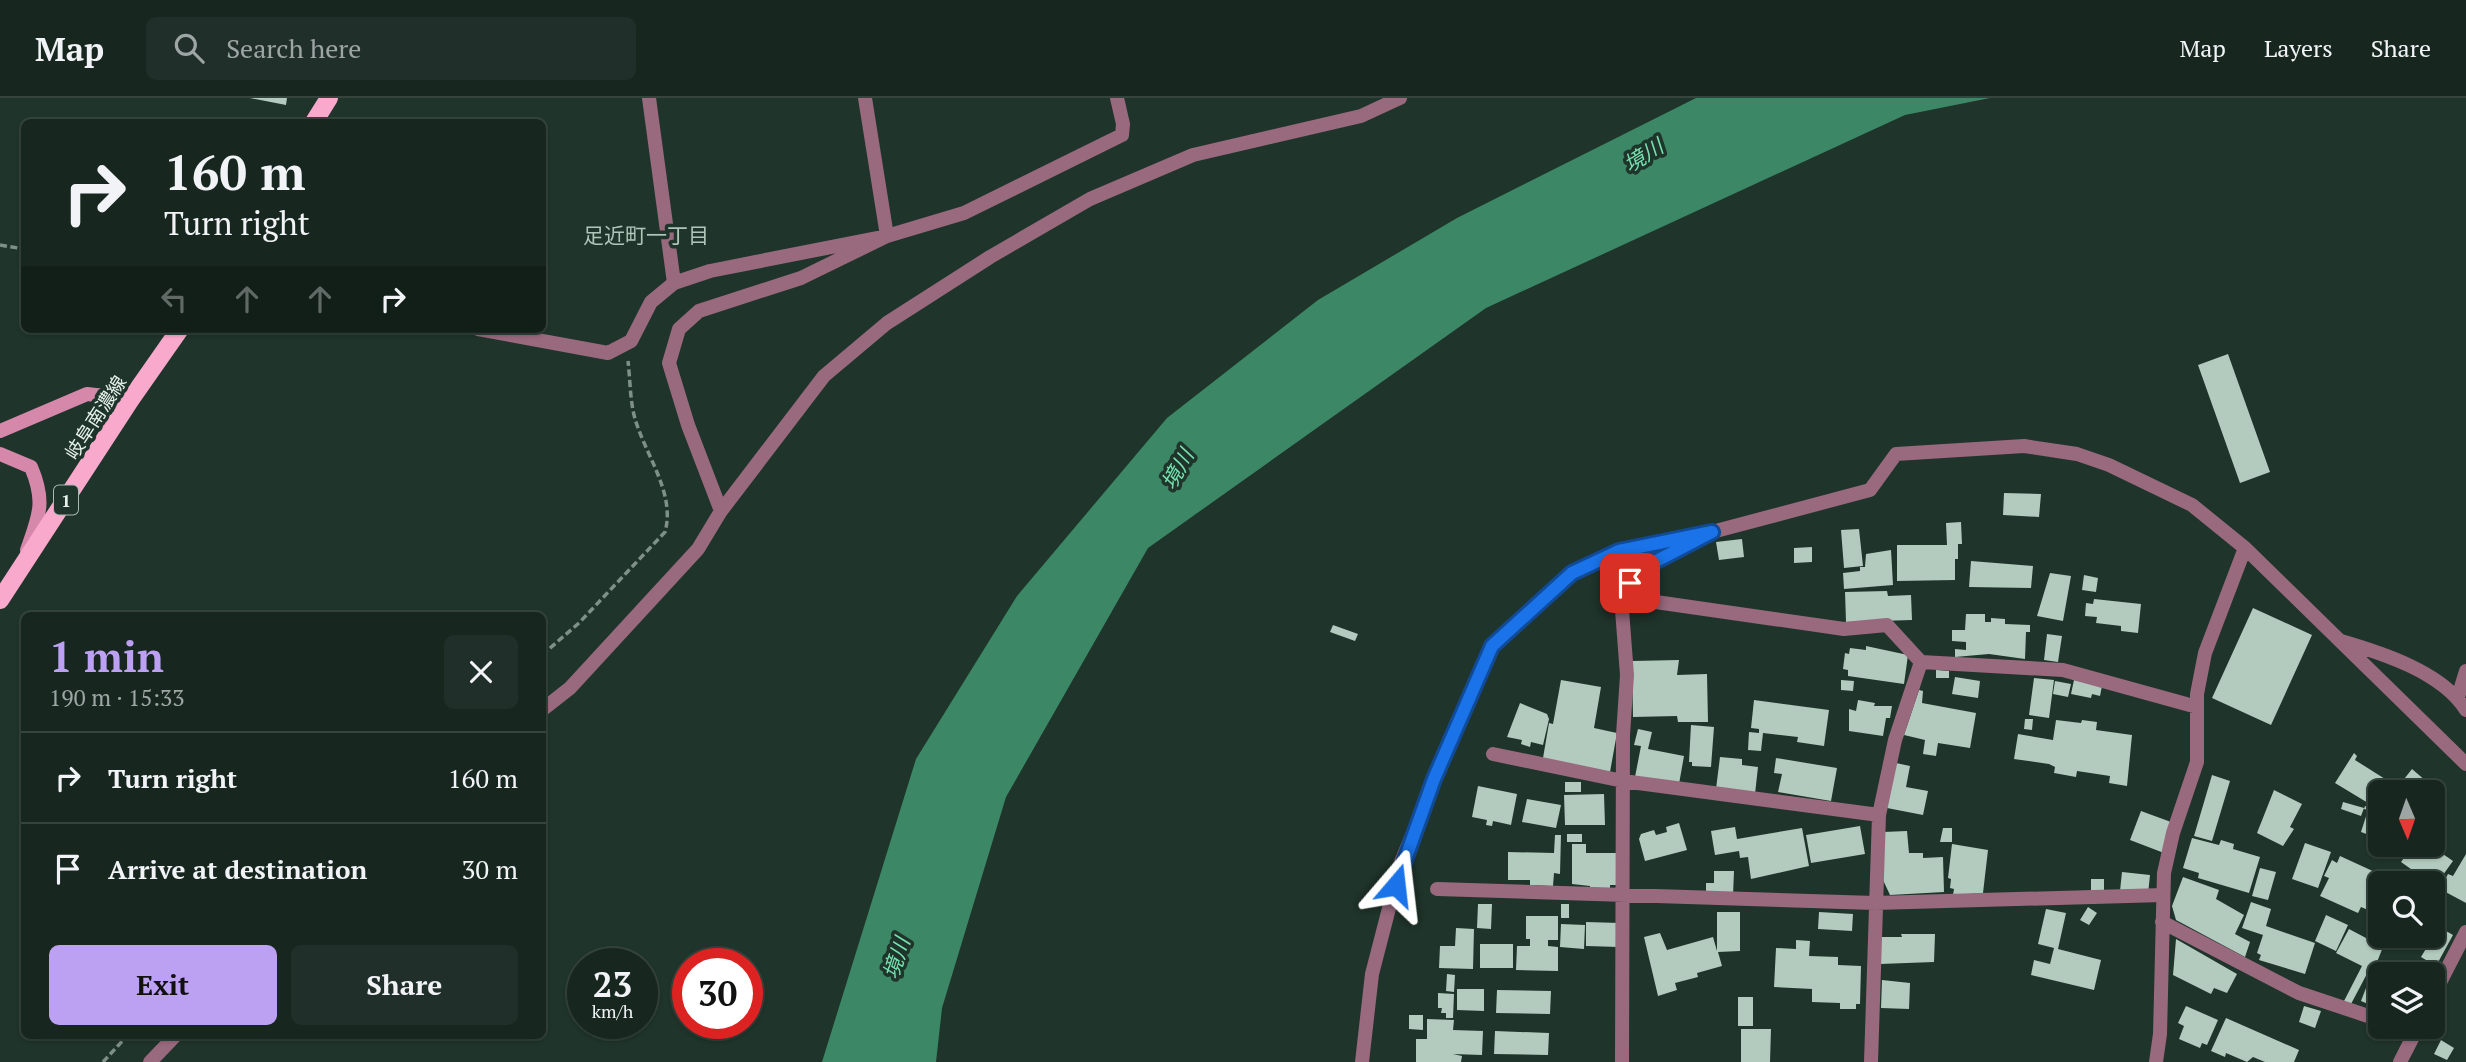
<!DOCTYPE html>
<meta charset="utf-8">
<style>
:root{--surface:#172720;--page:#202f29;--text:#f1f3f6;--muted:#9ea5a5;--line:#36443e;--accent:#bca0f2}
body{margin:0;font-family:"PT Serif","Noto Sans JP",serif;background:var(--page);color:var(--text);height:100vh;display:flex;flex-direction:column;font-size:26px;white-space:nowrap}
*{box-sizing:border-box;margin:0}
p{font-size:23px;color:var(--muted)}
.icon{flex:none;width:38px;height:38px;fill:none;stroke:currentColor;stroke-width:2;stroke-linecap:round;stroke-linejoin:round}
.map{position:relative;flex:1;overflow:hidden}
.sheet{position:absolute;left:21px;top:514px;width:525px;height:427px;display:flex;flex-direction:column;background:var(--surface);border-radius:10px;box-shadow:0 2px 5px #0004,0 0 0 2px var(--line)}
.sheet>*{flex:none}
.top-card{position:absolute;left:21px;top:21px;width:525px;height:214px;border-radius:10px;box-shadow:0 2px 5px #0004,0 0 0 2px var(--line);background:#172720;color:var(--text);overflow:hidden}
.needle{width:46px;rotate:178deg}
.buttons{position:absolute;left:2368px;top:682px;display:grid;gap:14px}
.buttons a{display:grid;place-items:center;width:77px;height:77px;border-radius:10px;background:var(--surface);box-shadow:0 2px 5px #0004,0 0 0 2px var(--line);font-size:35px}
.speed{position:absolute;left:567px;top:850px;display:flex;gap:14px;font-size:35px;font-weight:700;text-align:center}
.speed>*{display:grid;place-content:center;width:91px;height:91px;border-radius:50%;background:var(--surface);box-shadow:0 2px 5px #0004,0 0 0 2px var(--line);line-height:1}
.speed small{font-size:18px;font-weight:400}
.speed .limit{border:10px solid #d22;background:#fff;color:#111}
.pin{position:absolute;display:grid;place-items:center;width:60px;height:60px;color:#fff;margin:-30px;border-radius:14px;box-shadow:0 4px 10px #0006}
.me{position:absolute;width:77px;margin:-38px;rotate:17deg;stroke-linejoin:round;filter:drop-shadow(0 0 5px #0008)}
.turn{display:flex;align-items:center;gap:24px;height:147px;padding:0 28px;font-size:32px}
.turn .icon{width:91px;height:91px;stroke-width:2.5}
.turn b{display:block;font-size:49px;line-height:60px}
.lanes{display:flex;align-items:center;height:66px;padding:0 28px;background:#0003;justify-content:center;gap:35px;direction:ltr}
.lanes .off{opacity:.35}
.round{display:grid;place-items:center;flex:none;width:74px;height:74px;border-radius:10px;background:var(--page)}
.overview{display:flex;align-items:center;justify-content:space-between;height:119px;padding:0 28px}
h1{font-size:42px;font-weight:800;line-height:52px;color:var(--accent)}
.cta{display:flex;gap:14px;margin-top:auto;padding:14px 28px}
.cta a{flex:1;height:80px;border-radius:10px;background:var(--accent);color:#111;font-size:28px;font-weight:800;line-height:80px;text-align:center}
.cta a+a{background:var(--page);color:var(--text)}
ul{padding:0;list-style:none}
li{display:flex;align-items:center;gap:21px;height:91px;padding:0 28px;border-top:2px solid var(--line)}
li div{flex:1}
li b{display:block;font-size:26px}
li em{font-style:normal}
header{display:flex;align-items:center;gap:42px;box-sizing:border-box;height:98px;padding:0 35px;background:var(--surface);border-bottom:2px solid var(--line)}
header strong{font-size:33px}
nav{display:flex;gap:38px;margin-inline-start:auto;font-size:24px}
.search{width:490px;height:63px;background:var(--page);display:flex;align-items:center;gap:18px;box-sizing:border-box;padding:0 24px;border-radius:10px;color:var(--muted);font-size:26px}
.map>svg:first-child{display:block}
.water{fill:#3c8866}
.building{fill:#b2cbbe}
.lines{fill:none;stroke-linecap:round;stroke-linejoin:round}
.path{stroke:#7f9087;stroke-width:3.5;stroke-dasharray:7 3.5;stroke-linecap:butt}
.minor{stroke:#99697e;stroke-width:14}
.secondary{stroke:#d688ab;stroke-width:14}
.primary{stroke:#f9a9cc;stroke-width:18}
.route-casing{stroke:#114b97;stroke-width:18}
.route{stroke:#1a73e8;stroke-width:12}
.labels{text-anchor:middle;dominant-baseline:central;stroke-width:7;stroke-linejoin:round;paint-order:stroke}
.shield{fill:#1f342a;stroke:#aabab2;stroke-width:2}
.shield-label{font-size:18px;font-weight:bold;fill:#e6f3ec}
.street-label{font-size:19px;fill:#e6f3ec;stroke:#1f342a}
.water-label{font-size:21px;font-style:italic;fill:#76e1b0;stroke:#1f342a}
.neighbourhood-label{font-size:21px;fill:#adc6b8;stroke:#1f342a}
</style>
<header>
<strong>Map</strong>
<div class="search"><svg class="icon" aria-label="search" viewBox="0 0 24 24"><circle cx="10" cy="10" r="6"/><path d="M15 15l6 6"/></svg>Search here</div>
<nav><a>Map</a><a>Layers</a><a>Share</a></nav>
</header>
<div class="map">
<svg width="2466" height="964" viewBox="0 0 2466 964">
<rect width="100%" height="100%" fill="#1f342a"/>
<!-- water -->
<path class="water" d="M1696,0H1990L1905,17L1486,210L1148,450L1006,699L942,910L936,964H822L916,661L1017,498L1167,320L1318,202L1457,120Z"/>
<!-- building -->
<path class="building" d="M250,0H287L286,7Z
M2228,256L2270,374L2240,385L2198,267Z
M2004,395L2041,396L2039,419L2003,417Z
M1961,424L1962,446H1958V461H1955V482L1897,483V447H1947L1946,425Z
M1859,431L1863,468L1844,470L1841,432Z
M1742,441L1744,459L1719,462L1716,444Z
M1812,449V464L1794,465V450Z
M1891,452L1893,487L1844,491L1843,475L1860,473V469H1865L1866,456Z
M1971,463L2033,468L2031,490L1969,489Z
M2050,475L2071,478L2063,523L2037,518Z
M2084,477L2098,480L2096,494L2082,492Z
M1887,493L1888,498L1911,497L1912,522L1846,524L1845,494Z
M2094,501L2141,506L2138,535L2121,533V528L2096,525L2097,519L2085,518L2086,505L2093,506Z
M2253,510L2312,537L2271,627L2212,600Z
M1966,516H1985V524H1991V520L2005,521V526L2030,527V534H2026L2025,561L1989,556L1955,559V551L1966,552V544L1952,543V532H1965Z
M1333,527L1358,536L1355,543L1330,534Z
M2047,536L2062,538L2058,564L2044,562Z
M1866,548L1908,557L1904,586L1848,578V572L1843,571L1845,555L1849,556L1850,550L1866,552Z
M1679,562L1677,577L1707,576L1708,624H1678L1677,618L1633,619L1632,563Z
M1936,572L1949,573V580H1936Z
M1955,579L1980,583L1978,600L1952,596Z
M2034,580L2054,582L2049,620L2029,617Z
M1561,582L1601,589L1594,630L1617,635L1610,674L1543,660L1549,625L1553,626Z
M1841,582L1854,583L1853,593L1841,592Z
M2074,582L2102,588L2100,598L2092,596L2091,600L2071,596Z
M2055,583L2071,586L2068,599L2053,596Z
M1919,592L1923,593L1922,605L1976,615L1970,650L1938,645L1936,658L1923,656L1925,642L1904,637Z
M1754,602L1829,612L1824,648L1797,644L1798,639L1763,635L1761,653L1748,652L1749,634L1759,635V631L1751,630Z
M1858,602L1875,605L1874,608H1892L1890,620H1886L1883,638L1849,633V611L1856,613Z
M1520,605L1547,616L1549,621L1543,647L1531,644L1530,649L1521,646L1522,642L1507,639Z
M2025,621H2033L2032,632L2024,631Z
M2056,622L2081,625L2082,622L2097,624L2096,632L2132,637L2127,688L2109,685L2110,678L2077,673L2076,679L2054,675L2055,669L2049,666L2014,661L2018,636L2053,642Z
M1691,627L1714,629L1711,669L1692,668V664H1689Z
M1638,631L1652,634L1648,651L1684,658L1679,686L1635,679L1641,648L1634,647Z
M2354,655L2357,658L2355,662L2393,686L2388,695H2380L2378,711L2335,685Z
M1720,659L1742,661V667L1758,669L1755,696L1716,691Z
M1776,660L1837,670L1831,703L1778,694L1782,676L1774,675Z
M1896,665L1910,668L1906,689L1928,693L1923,717L1887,710Z
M2412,671L2426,683L2417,695H2393Z
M2212,677L2230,683L2212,743L2194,738Z
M1565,684H1581V694H1565Z
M1478,688L1517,696L1511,727L1493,723L1492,728L1486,727L1487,722L1472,719Z
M2274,692L2302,706L2290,729L2294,731L2283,748L2257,735Z
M1604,696L1605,727H1565L1564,697Z
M1527,701L1561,707L1556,730L1522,724Z
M2343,704L2364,710L2361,718L2341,711Z
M2365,708L2380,712V741L2361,734L2368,712L2364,711Z
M2141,713L2171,724L2164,755L2130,742Z
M1679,725L1687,752L1645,763L1639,741L1641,736L1654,732L1656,737L1667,734L1666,729Z
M1860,728L1865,756L1811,765L1806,737Z
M1735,729L1737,741L1802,730L1809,768L1751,781L1748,759L1740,760L1739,753L1715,757L1711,733Z
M1943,730H1952V744H1940Z
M1907,733L1909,755H1923V760L1943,759L1944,794L1890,797L1883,782V734Z
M1567,736H1582V744H1567Z
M1555,737H1561L1560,776L1554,775L1553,788L1530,787V782H1508V754L1554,755Z
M2192,740L2219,747L2221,742L2234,746L2233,751L2260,759L2249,795L2198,780L2199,775L2183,770Z
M2305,745L2331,754L2318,790L2292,781Z
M1572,746H1586V755H1619V787H1610V793H1590V788L1572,786Z
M1952,746L1988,752L1983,795L1953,797L1954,791L1950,790L1951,781L1948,780Z
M2413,747H2430L2453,763L2435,788L2401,764Z
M2466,756V805L2440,791L2448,776L2453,778Z
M2340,758L2401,786H2380V817L2361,809L2358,815L2320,798L2329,780L2324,778L2332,762L2337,765Z
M2260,770L2276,774L2268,802L2252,798Z
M1714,773H1734L1733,798L1706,797V785H1714Z
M2122,774L2150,777L2148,796L2120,793Z
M2183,779L2219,792L2216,801L2244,817L2235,836L2250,844L2245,859L2176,822L2172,808Z
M2091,781H2104V793H2091Z
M2251,804L2271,811L2266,828L2315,845L2305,876L2259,862L2261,857L2257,855L2263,837L2242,830Z
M1478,806H1492L1491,831L1477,830Z
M1561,806H1569V820H1561Z
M2088,809L2097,815L2089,827L2080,822Z
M2046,811L2066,815L2058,851L2101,862L2094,892L2031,877L2034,862L2050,866L2054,850L2038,846Z
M1717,814H1740V853L1718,854L1722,868L1697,875L1698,879L1675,885L1677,892L1658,898L1644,839L1660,835L1667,852L1713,839L1717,853Z
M1819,814L1853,816L1852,833L1818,831Z
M2326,817L2348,827L2336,853L2315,843Z
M1526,818H1558V842H1548V848L1558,849V873L1516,872L1517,848H1530V841H1526Z
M1586,824L1620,825L1619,849L1586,848Z
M1561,826L1585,827L1584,851L1560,849Z
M2439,829L2453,837L2436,868L2421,859Z
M1456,830L1474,831L1473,871L1439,870L1440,848H1455Z
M2349,831L2383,849L2373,874L2369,872L2351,906L2344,903L2362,868L2336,855Z
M1901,836H1935L1934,864L1880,866L1881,839H1902Z
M2176,841L2237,876L2227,895L2214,890L2211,896L2173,877Z
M1796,842L1810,843L1809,858L1838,859V867L1861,868L1860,906H1856V911H1840V905L1812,904V891L1774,889L1776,850L1796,851Z
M1480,846H1513V870H1480Z
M1447,876L1455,877L1454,894L1446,893Z
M1882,882L1910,885L1909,911L1881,910Z
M2369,882L2380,887V911L2361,903Z
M1457,891H1484V913L1457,912Z
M1497,892L1551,893L1550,916L1496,915Z
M1438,895L1454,896L1453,920H1446V915H1441L1442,910H1438Z
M1738,899H1753V928H1738Z
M2186,908L2218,922L2207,947L2202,945L2200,950L2179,941L2184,928L2178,925Z
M2304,908L2321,913L2315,930L2299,924Z
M1409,917H1423V932L1409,931Z
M2226,920L2299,952L2294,964H2265L2253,959L2247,964L2226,955L2225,959L2211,953Z
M1427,921L1454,922L1453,932L1483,933L1482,957L1453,956L1462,958L1461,964H1416V941H1427Z
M1741,931H1771L1770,964H1741Z
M1495,933L1549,935L1548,957L1494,956Z
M2441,942L2454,950L2447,962L2434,956Z"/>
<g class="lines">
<!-- path -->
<path class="path" d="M0,147L24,151
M542,557L579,525L665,434C676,394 644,356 634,317C630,300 630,280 628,263
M103,964L127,938"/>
<!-- minor -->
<path class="minor" d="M649,0L674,185
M478,231L608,255L631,243L651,204L674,185L710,173L887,138L964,115L1122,37L1123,26L1117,0
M721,413L688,327L669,265L679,231L699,213L801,180L887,138L865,0
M1621,499L1844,531L1887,527L1921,564
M2341,543C2382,555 2442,574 2466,612
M2458,599L2466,573
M542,612L570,590L698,451L721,413L824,278L887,225L990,159L1090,101L1193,57L1361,18L1400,0
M1493,656L1623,683L1879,717
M1437,791L1875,805L2163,797
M2162,824L2299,895L2380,922
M2432,900L2466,834
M2402,929L2416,934
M150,964L175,938
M1362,964L1372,876L1401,764L1491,548L1572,475L1619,453L1712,434L1870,392L1896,356L2024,348L2077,356L2109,367L2192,407L2245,450L2466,666
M1622,964L1623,637L1627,577L1621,499L1639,472L1696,442
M1871,964L1879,717L1895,642L1921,564L2063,572L2197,609
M2156,964L2160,936L2164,775L2173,735L2197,664V596L2205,555L2245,450
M2400,964L2418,929"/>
<!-- secondary -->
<path class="secondary" d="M0,333L87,296L131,301
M0,356L31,369C46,404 39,418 27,452"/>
<!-- primary -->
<path class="primary" d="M314,24L329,0
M0,502L131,301L180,231"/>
</g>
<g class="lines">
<defs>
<path id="route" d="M1396,787L1434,681L1492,548L1572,475L1619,453L1712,434L1639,472L1630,485"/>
</defs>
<!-- route casing -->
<use href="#route" class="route-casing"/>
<!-- route -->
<use href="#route" class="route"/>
</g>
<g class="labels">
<!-- shield labels -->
<rect class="shield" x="54" y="387.5" width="24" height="29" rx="5"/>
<g class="shield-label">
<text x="66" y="402">1</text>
</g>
<!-- street labels -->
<g class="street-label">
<text transform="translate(95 319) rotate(-57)">岐阜南濃線</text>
</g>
<!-- water labels -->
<g class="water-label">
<text transform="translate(1643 57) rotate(-32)">境川</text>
<text transform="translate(1177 371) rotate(-61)">境川</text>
<text transform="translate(896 860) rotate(-72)">境川</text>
</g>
<!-- neighbourhood labels -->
<g class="neighbourhood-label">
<text x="646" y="137">足近町一丁目</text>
</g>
</g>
</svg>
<div class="buttons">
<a><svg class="needle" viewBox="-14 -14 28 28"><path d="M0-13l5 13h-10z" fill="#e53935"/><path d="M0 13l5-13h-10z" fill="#9ea5a5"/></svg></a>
<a><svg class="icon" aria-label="search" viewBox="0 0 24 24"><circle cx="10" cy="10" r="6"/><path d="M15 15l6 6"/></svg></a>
<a><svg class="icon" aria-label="layers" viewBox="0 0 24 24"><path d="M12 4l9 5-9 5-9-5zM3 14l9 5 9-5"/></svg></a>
</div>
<div class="speed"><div>23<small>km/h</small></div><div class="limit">30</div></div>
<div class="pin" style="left:1630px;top:485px;background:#d93025"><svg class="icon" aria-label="arrive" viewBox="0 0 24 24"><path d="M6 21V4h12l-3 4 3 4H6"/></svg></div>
<svg class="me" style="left:1396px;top:787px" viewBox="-20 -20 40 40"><path d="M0-17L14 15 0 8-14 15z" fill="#1a73e8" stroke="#fff" stroke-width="4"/></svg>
<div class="top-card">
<div class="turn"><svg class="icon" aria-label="right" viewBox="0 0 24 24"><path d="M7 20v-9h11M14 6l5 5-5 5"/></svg><div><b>160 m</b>Turn right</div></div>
<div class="lanes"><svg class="icon off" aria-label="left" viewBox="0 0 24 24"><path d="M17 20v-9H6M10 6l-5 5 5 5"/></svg><svg class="icon off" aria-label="ahead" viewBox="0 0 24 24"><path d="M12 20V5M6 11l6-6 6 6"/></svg><svg class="icon off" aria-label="ahead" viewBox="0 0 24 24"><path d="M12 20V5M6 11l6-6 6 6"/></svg><svg class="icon" aria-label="right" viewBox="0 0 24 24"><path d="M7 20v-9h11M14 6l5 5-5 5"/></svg></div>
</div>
<section class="sheet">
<div class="overview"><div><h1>1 min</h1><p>190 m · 15:33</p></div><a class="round"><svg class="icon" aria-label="close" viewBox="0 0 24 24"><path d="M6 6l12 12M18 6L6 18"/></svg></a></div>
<ul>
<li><svg class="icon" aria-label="right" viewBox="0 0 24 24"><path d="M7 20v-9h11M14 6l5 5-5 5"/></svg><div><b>Turn right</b></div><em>160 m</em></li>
<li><svg class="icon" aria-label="arrive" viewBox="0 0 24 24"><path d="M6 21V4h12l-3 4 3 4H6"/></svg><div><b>Arrive at destination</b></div><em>30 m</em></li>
</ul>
<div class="cta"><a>Exit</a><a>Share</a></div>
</section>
</div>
